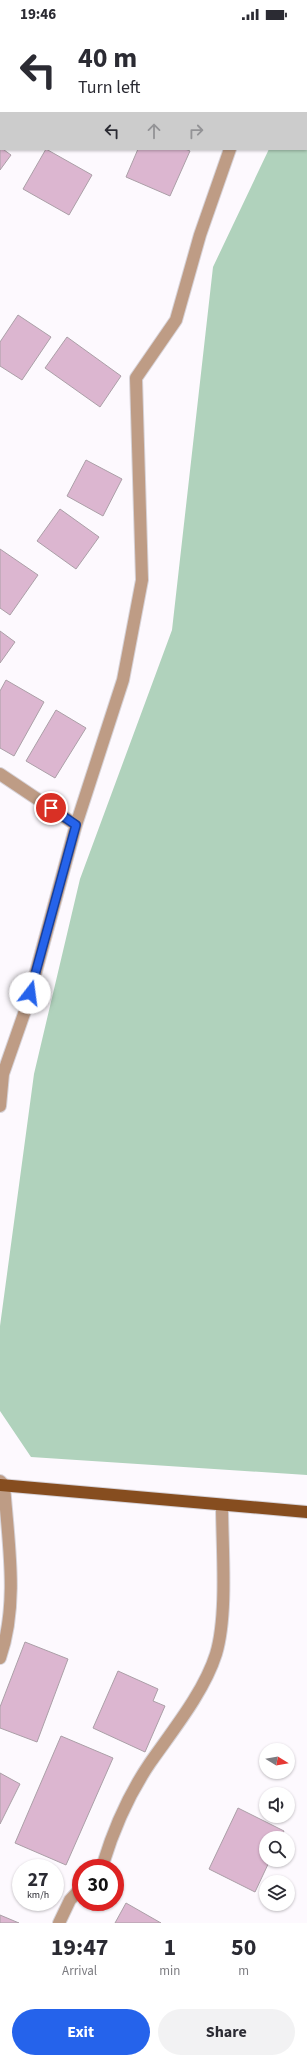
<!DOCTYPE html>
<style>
:root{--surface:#fff;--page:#f2f2f3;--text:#2b2b33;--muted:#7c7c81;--accent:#2563eb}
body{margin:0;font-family:"Source Sans 3",sans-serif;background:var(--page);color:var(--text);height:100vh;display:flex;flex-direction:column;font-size:15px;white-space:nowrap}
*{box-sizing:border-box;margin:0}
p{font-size:13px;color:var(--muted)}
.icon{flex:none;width:22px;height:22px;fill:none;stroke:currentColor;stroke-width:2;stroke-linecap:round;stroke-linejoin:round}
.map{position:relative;height:1895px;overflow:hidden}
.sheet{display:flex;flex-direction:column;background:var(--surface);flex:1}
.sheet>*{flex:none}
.guide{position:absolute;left:0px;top:0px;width:307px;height:122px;box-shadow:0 1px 3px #0004;background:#fff;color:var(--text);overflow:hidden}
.needle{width:26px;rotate:101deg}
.fabs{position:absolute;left:259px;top:1715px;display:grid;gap:8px}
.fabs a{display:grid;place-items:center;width:36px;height:36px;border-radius:50%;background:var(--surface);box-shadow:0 1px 3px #0004;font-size:20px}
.speed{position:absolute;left:12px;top:1831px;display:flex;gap:8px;font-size:20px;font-weight:700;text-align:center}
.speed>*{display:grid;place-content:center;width:52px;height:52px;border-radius:50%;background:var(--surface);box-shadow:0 1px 3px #0004;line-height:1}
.speed small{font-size:10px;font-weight:400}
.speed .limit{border:6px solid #d22;background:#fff;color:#111}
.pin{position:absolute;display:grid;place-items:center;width:34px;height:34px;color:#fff;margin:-17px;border:2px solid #fff;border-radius:50%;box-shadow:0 1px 4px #0007}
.me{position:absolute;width:44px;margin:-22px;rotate:15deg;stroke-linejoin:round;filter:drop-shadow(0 0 3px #0008)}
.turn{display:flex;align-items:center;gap:14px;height:84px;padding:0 12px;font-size:18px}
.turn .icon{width:52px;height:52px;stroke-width:2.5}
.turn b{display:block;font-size:28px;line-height:34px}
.lanes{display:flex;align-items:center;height:38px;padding:0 12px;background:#0003;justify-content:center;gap:20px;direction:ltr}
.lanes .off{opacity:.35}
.eta{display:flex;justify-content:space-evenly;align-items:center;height:68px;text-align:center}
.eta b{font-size:24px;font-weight:700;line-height:28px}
.action{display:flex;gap:8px;margin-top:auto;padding:8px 12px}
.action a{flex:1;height:46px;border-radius:24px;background:var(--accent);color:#fff;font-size:16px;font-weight:700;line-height:46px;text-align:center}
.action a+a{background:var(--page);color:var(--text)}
.status{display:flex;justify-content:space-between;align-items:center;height:28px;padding:0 20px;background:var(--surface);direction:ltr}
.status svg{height:11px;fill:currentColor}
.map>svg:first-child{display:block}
.green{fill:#b0d2bc}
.building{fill:#dcb6d0;stroke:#ab9fa7}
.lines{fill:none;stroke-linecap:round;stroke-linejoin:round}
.minor-casing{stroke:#d7d3d8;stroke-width:14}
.major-casing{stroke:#d7d3d8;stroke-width:14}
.minor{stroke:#be9c85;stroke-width:12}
.major{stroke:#864d1f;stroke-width:12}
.route-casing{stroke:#184099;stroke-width:10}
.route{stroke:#2563eb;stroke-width:7}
</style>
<div class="status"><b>19:46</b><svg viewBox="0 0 49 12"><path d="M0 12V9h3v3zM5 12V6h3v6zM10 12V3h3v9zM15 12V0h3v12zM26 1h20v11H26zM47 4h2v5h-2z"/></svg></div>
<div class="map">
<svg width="307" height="1895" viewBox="0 0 307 1895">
<rect width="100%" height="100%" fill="#fdf9fe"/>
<!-- green -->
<path class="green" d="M307,40V1447L31,1429L0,1383V1298L34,1046L80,851L172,602L213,239L269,121H306Z"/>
<!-- building -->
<path class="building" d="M145,0H187L189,1H145Z
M0,119L11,127L0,142Z
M46,121L92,147L69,187L23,161Z
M138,121H185L190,123L170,168L126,149Z
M18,287L51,309L22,352L0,338V314Z
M67,309L121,348L100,379L45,340Z
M86,432L122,451L103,488L67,468Z
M60,481L99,509L76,541L37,513Z
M0,521L38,547L10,587L0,580Z
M0,603L15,614L0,635Z
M6,652L44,674L14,728L0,720V663Z
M56,682L86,700L55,750L26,733Z
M25,1614L68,1631L37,1714L0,1700V1679Z
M118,1643L158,1661L153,1673L165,1678L145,1724L93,1700Z
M61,1708L113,1730L66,1837L15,1815Z
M0,1745L20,1756L0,1796Z
M238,1780L284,1803L281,1810H266V1832H270L255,1864L209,1841Z
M126,1875L161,1895H115Z
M0,1887L19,1895H0Z"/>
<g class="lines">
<defs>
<path id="minor" d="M38,1V0
M294,1V0
M0,70L1,69
M0,746L76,797
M0,1078L3,1046L26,980L76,797L123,652L142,552L136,350L176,292L200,207L230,121
M0,1453L4,1457C8,1514 19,1575 0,1630
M99,1840L103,1836C114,1800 129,1766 150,1735C173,1702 204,1664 216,1626C228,1586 222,1519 222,1477
M59,1895L70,1872L81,1860"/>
<path id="major" d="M0,1457L307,1484"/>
</defs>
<!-- minor casing -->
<use href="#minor" class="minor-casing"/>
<!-- major casing -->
<use href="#major" class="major-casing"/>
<!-- minor -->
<use href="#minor" class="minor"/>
<!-- major -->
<use href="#major" class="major"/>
</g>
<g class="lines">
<defs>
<path id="route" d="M30,965L76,797L51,780"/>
</defs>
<!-- route casing -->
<use href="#route" class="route-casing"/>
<!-- route -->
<use href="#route" class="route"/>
</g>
</svg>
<div class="fabs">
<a><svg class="needle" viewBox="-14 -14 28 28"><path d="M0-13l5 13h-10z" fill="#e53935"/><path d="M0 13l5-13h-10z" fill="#7c7c81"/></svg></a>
<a><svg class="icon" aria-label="sound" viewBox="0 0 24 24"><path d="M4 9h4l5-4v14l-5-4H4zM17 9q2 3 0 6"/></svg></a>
<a><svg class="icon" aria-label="search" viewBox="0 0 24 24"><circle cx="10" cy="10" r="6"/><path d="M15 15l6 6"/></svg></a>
<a><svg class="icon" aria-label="layers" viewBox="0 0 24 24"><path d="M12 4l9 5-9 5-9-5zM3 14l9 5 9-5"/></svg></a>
</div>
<div class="speed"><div>27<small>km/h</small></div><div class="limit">30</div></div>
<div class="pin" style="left:51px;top:780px;background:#d93025"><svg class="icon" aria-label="arrive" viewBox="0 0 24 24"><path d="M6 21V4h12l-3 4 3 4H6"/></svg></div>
<svg class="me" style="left:30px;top:965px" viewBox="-20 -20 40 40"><circle r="19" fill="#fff"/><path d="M0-13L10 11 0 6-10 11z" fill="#2563eb"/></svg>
<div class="guide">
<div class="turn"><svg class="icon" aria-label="left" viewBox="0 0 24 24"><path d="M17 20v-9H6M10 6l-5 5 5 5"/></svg><div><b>40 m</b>Turn left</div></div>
<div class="lanes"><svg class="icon" aria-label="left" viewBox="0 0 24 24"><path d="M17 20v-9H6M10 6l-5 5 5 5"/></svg><svg class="icon off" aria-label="ahead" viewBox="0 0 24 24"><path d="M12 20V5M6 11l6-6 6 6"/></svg><svg class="icon off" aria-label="right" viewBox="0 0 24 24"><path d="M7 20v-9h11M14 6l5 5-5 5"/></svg></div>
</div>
</div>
<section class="sheet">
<div class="eta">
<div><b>19:47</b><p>Arrival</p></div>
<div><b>1</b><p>min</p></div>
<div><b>50</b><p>m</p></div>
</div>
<div class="action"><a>Exit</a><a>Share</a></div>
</section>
